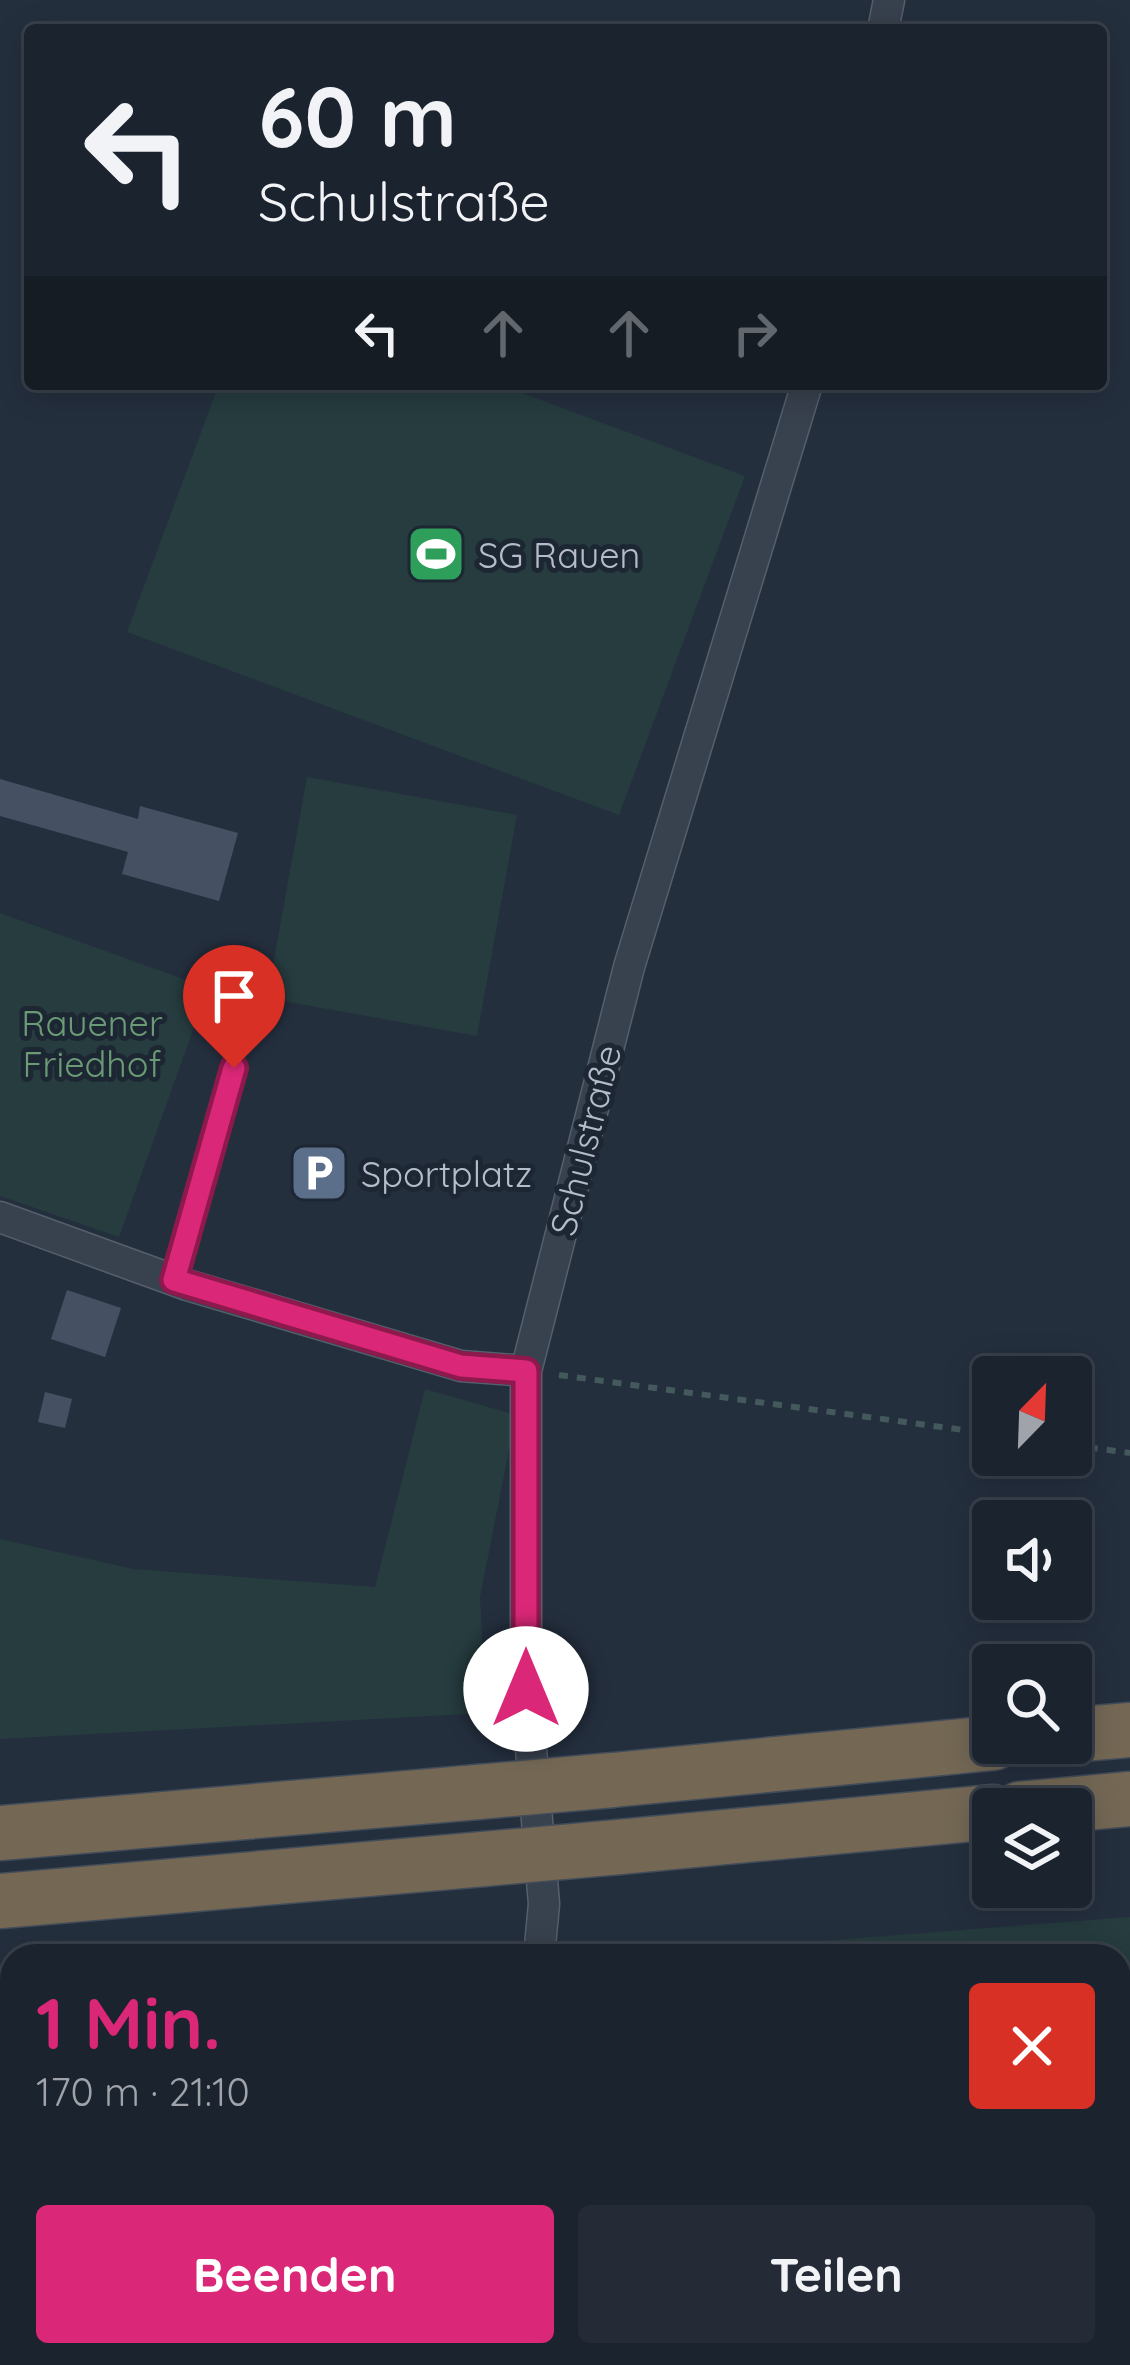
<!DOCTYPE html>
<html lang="de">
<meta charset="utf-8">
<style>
:root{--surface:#1b232e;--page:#242b36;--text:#f1f3f6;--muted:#a0a4aa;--line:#39404a;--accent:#db2777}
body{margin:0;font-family:Quicksand,sans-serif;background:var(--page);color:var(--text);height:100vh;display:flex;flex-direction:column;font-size:45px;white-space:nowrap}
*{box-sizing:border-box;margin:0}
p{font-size:39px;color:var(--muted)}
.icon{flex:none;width:66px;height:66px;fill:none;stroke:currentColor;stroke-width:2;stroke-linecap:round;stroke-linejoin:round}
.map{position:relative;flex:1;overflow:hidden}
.sheet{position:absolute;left:0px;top:1944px;width:1131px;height:423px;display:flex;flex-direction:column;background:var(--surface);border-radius:36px 36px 0 0;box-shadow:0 6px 30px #0003,0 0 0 3px var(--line)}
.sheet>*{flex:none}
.top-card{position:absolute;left:24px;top:24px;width:1083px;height:366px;border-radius:12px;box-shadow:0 6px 30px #0003,0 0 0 3px var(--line);background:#1b232e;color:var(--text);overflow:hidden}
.needle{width:78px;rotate:23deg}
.controls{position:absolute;left:972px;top:1356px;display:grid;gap:24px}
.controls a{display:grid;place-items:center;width:120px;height:120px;border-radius:12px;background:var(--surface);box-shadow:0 6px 30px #0003,0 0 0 3px var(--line);font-size:60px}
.pin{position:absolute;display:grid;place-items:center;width:102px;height:102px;color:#fff;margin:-123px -51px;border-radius:50% 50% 50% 0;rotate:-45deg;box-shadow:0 0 12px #0007}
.pin .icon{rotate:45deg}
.me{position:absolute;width:132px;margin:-66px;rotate:0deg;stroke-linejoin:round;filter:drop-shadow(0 0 9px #0008)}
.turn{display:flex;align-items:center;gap:42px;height:252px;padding:0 36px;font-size:54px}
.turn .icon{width:156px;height:156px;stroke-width:2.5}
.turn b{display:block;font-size:84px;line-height:102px}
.lanes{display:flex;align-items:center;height:114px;padding:0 36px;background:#0003;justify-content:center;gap:60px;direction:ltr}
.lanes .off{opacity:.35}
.round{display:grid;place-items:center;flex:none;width:126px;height:126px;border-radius:12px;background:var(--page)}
.summary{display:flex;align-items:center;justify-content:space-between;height:204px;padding:0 36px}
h1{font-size:72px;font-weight:700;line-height:90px;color:var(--accent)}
.action{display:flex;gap:24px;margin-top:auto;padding:24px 36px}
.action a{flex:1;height:138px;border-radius:12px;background:var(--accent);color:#fff;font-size:48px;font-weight:700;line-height:138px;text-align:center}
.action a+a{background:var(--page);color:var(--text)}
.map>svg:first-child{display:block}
.green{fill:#263c3f}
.building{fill:#455162}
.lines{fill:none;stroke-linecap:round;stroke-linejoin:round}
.lane-casing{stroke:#565f6c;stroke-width:18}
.street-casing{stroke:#565f6c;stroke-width:33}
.highway-casing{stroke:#434c59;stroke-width:57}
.path{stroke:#44595c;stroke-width:6;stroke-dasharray:9 9;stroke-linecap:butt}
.lane{stroke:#38414e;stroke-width:15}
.street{stroke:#38414e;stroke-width:30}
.highway{stroke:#746855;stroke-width:54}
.highway-bridge-casing{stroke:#434c59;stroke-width:57;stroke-linecap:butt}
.highway-bridge{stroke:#746855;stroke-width:54}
.route-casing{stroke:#8e194d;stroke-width:30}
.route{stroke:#db2777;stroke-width:21}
.labels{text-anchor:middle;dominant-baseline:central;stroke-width:10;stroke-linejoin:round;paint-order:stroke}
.poi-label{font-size:36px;fill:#b4bcc9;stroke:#1d2633;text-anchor:start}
.park-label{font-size:36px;fill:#6b9a76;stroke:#1d2633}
.street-label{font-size:36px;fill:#b4bcc9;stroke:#1d2633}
</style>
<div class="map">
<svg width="1130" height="2365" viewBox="0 0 1130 2365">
<rect width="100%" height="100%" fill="#242f3e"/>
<!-- green -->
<path class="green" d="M219,384H498L745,476L619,815L127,632Z
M307,777L517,815L477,1036L267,998Z
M0,913L208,988L119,1237L0,1196Z
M425,1389L516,1415L480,1597L486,1713L0,1739V1539L133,1569L375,1587Z
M1130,1917V2365H0V2016L12,2015V2355H1119V1956H627Z"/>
<!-- building -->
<path class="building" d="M0,779L138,819L140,806L238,833L219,901L122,874L128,852L0,816Z
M67,1290L121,1308L105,1357L51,1339Z
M45,1392L72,1399L65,1428L38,1422Z"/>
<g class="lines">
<defs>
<path id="lane" d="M174,1280L234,1068"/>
<path id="street" d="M883,30L889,0
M0,1217L187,1285L461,1366L526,1371
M539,1956L544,1904L526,1689V1371L629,967L807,384"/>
<path id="highway" d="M1071,1735L1130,1730
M613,1780L993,1743
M1020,1809L1130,1799
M0,1833L478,1792
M619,1847L993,1812
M0,1901L484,1859"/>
</defs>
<!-- lane casing -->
<use href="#lane" class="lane-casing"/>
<!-- street casing -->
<use href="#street" class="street-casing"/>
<!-- highway casing -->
<use href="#highway" class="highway-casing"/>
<!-- path -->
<path class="path" d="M559,1375L993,1434
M1071,1445L1130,1453
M1119,2074L1130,2069
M376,2355L377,2365
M632,2355L635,2365
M86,2365L157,2355"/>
<!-- lane -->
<use href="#lane" class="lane"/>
<!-- street -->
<use href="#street" class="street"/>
<!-- highway -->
<use href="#highway" class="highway"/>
<defs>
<path id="highway-bridge" d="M478,1792L613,1780
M484,1859L619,1847"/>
</defs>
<!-- highway-bridge casing -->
<use href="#highway-bridge" class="highway-bridge-casing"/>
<!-- highway-bridge -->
<use href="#highway-bridge" class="highway-bridge"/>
</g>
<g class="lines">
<defs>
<path id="route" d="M234,1068L174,1280L461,1366L526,1371V1689"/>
</defs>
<!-- route casing -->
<use href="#route" class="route-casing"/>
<!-- route -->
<use href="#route" class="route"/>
</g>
<!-- icons -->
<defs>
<symbol id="stadium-square" viewBox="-11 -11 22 22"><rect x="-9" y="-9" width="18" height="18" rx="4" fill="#2e9e5b" stroke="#1d2633"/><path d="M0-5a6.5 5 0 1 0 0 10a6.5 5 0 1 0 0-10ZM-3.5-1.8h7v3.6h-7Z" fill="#fff"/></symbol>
<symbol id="parking-square" viewBox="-11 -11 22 22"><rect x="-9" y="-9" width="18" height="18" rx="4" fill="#5c6f8a" stroke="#1d2633"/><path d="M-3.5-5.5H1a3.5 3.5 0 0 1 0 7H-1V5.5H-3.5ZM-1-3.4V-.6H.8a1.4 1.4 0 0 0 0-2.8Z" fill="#fff"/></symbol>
</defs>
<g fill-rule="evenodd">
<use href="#stadium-square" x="403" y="521" width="66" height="66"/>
<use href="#parking-square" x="286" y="1140" width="66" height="66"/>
</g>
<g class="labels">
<!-- poi labels -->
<g class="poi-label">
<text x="478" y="554">SG Rauen</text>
<text x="361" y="1173">Sportplatz</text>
</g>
<!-- park labels -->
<g class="park-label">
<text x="92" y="1022">Rauener<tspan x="92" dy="41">Friedhof</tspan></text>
</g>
<!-- street labels -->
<g class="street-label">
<text transform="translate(585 1140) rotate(-76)">Schulstraße</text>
</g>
</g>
</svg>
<div class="controls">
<a><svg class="needle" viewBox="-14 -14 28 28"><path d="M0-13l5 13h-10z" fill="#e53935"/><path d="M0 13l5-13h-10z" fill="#a0a4aa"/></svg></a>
<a><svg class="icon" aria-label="sound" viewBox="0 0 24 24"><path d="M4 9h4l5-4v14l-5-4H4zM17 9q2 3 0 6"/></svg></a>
<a><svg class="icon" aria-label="search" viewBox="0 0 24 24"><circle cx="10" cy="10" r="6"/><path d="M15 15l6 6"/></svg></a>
<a><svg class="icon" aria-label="layers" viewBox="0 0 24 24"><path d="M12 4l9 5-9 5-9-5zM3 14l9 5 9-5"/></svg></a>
</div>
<div class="pin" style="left:234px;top:1068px;background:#d93025"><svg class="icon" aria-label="arrive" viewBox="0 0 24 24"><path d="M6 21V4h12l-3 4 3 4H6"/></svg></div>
<svg class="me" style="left:526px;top:1689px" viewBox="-20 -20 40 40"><circle r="19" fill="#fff"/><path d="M0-13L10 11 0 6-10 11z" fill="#db2777"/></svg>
<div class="top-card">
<div class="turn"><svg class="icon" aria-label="left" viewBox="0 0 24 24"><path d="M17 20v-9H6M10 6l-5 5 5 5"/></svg><div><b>60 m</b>Schulstraße</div></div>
<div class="lanes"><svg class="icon" aria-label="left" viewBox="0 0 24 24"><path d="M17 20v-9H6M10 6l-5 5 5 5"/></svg><svg class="icon off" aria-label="ahead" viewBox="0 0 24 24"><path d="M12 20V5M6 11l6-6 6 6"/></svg><svg class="icon off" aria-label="ahead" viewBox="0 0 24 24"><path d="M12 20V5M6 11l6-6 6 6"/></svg><svg class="icon off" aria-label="right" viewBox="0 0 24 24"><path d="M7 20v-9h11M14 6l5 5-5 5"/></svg></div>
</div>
<section class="sheet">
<div class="summary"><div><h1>1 Min.</h1><p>170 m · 21:10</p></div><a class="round" style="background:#d93025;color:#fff"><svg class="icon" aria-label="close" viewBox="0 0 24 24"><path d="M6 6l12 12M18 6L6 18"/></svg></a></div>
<div class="action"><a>Beenden</a><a>Teilen</a></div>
</section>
</div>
